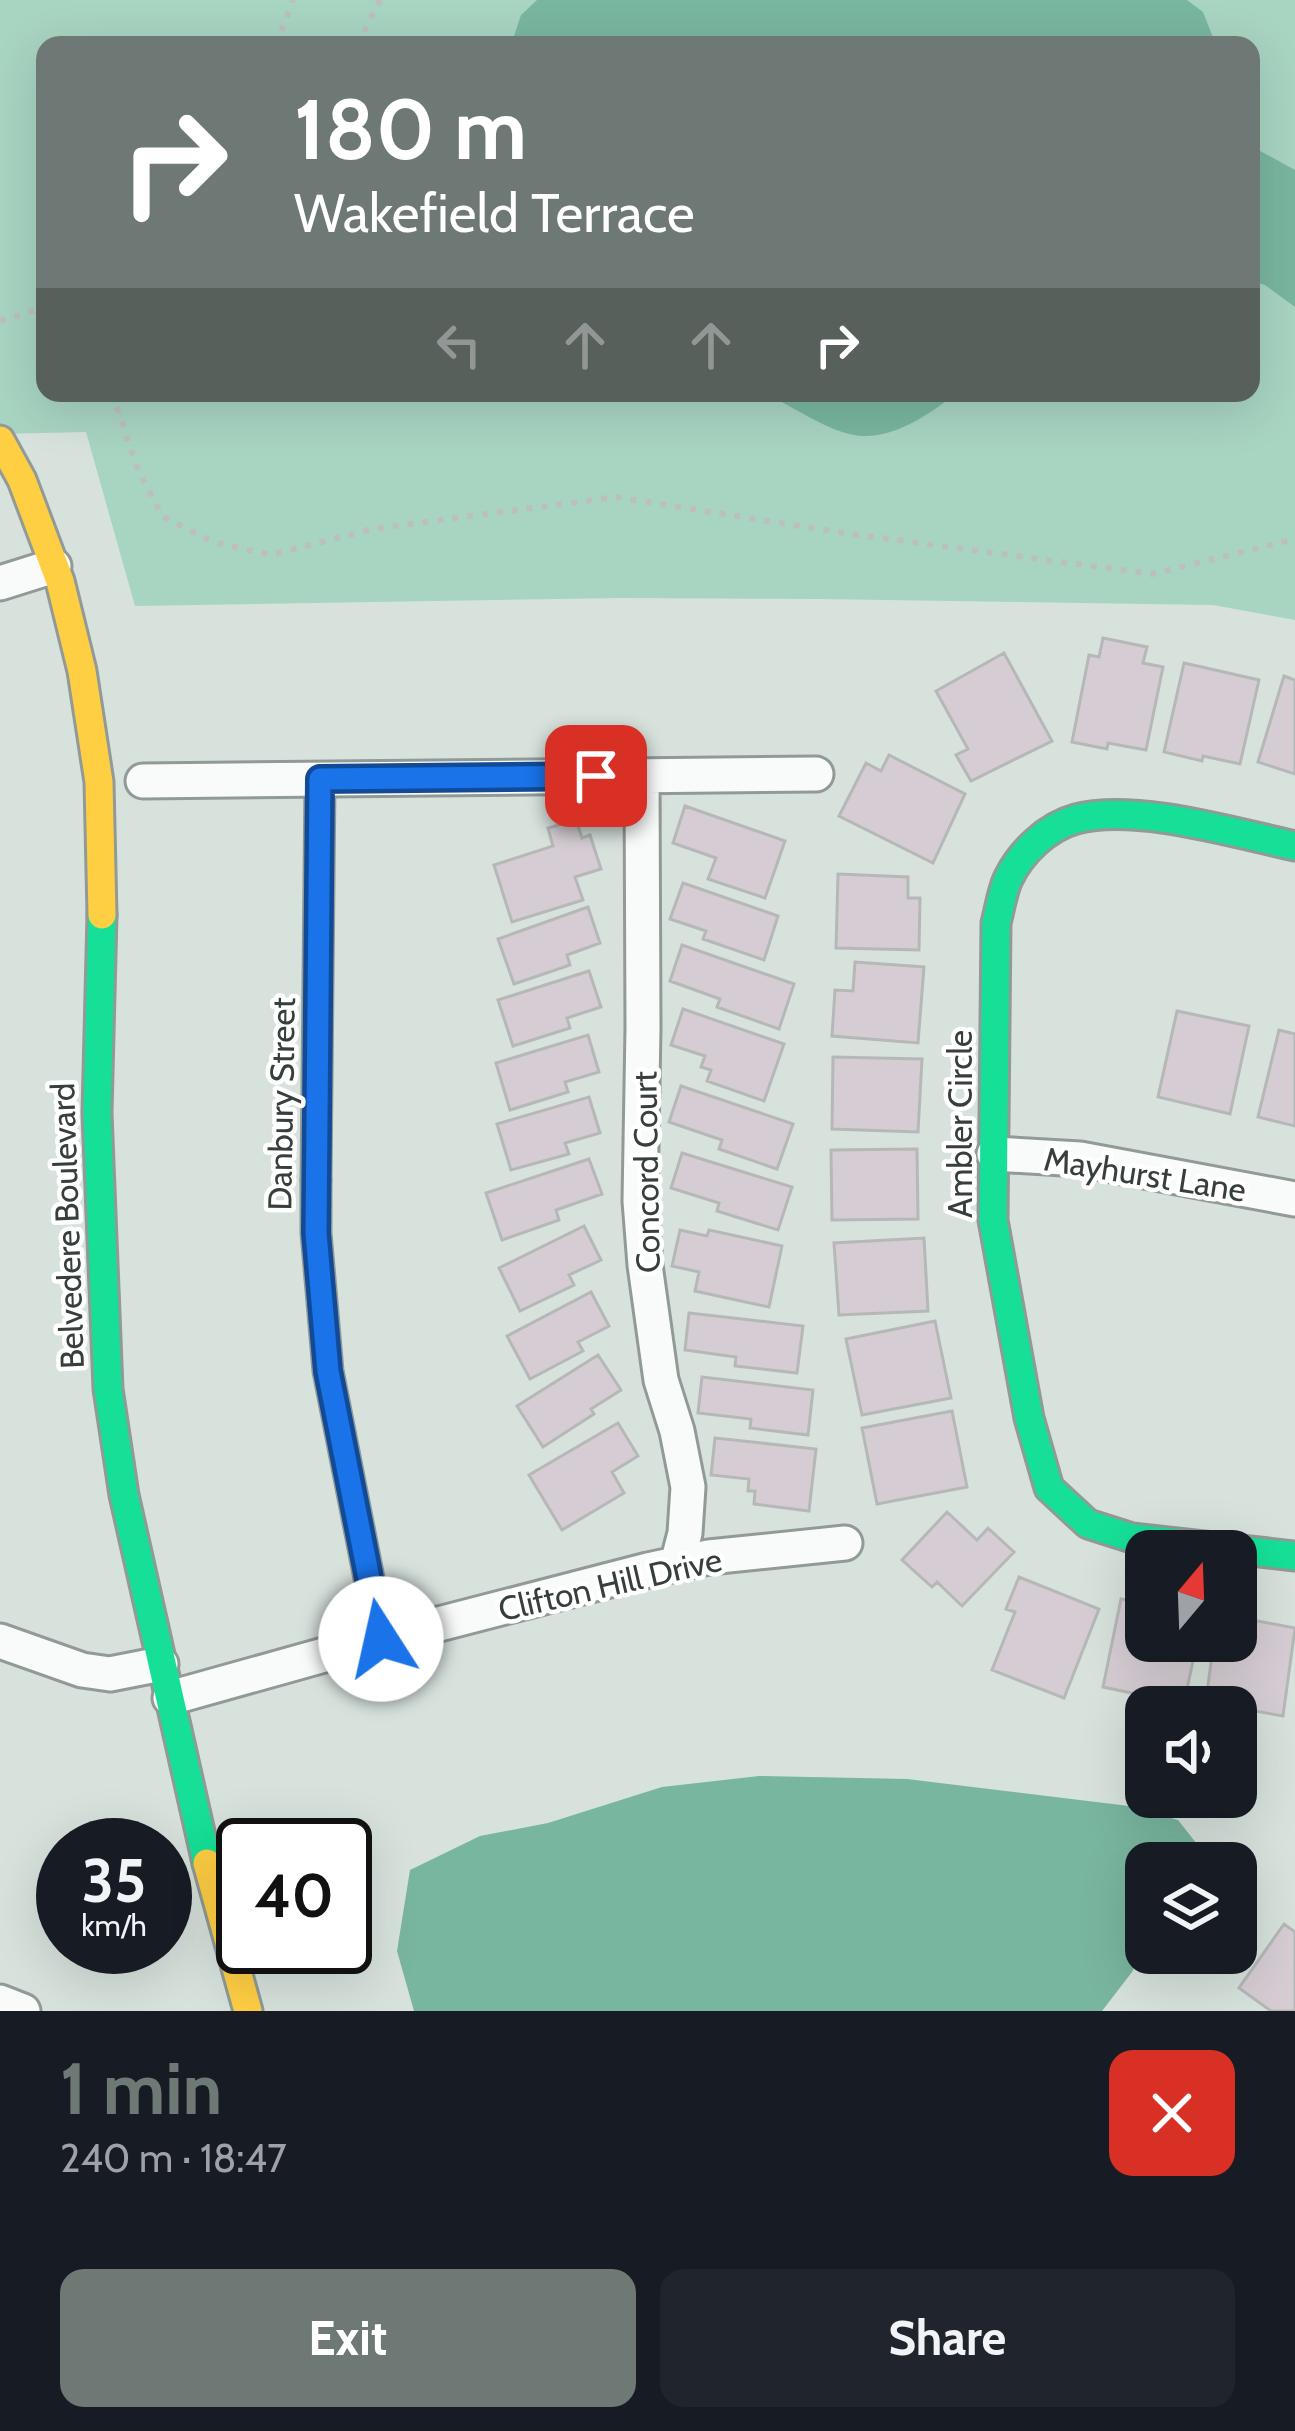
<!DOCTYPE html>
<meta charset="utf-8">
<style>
:root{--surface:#171b24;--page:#20242c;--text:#f1f3f6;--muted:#9ea1a6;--accent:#6e7874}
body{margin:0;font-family:Cabin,sans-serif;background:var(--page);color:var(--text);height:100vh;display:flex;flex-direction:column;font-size:45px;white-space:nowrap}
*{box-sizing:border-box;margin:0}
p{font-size:39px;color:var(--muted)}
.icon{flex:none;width:66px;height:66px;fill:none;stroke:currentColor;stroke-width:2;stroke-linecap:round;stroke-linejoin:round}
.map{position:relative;height:2011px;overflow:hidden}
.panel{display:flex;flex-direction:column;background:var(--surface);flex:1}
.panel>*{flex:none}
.top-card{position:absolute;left:36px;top:36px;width:1224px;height:366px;border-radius:24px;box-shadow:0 12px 48px #0002;background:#6e7874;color:#fff;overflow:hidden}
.needle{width:78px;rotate:19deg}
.fabs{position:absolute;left:1125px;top:1530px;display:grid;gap:24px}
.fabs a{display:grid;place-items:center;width:132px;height:132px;border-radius:24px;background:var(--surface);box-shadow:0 12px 48px #0002;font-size:60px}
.speed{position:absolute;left:36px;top:1818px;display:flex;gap:24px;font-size:60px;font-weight:700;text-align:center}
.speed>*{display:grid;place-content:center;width:156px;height:156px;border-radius:50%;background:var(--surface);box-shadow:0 12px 48px #0002;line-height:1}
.speed small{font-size:30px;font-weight:400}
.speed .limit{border:6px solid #111;border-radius:18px;background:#fff;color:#111}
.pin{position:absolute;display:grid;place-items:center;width:102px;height:102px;color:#fff;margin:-51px;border-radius:24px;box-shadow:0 6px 18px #0006}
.me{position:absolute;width:132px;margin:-66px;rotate:350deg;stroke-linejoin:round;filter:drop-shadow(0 0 9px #0008)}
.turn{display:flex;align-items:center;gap:42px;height:252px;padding:0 60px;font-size:54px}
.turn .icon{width:156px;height:156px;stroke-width:2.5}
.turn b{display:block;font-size:84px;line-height:102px}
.lanes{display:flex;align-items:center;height:114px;padding:0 60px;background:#0003;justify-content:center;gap:60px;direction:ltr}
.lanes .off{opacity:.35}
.round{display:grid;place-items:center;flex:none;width:126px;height:126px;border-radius:24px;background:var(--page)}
.overview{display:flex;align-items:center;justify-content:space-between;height:204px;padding:0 60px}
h1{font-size:72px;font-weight:800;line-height:90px;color:var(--accent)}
.cta{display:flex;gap:24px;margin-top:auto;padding:24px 60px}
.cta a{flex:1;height:138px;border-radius:24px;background:var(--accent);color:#fff;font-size:48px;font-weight:800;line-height:138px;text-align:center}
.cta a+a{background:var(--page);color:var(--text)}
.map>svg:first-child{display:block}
.green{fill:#a8d4c2;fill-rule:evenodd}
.water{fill:#79b69f}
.building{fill:#d5cdd3;stroke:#b6b8b8;stroke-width:3}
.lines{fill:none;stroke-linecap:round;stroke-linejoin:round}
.street-casing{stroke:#919a96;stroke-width:39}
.fast-casing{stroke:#919a96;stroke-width:33}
.slow-casing{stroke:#919a96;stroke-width:33}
.jam-casing{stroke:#919a96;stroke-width:33}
.path{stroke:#bbc0be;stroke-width:6;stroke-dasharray:6 9;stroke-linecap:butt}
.street{stroke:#f9fbfa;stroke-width:33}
.fast{stroke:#16e098;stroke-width:27}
.slow{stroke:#ffcf43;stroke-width:27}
.jam{stroke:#f24e42;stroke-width:27}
.route-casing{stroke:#114b97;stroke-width:30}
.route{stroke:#1a73e8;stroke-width:21}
.labels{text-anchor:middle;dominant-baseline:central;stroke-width:9;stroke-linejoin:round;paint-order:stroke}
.street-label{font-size:33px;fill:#363f3b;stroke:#fff}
</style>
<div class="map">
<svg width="1295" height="2011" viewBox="0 0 1295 2011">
<rect width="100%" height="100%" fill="#d7e2dd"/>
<!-- green -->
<path class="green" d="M0,0H1295V620L1213,605L820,599L621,598L135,606L86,432L0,434ZM45,45H1251V393H45Z"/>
<!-- water -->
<path class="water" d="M537,0H1187L1203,12L1216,45H511L521,15Z
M1251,146L1295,170V307L1265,285L1251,281Z
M764,393H957C931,413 896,438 861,436C831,434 791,405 764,393Z
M759,1776L907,1779L1129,1806L1178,1820L1201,1849L1193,1863H1146V1946L1132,1972L1102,2011H414L397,1951L410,1870L480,1836L548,1823L662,1787Z"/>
<!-- building -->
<path class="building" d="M1103,638L1147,647L1143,663L1163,667L1146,750L1108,743L1107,749L1072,742L1089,655L1099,657Z
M1004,653L1052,741L971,781L956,755L968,749L936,691Z
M1184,663L1259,680L1240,764L1203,756L1202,761L1164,752Z
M1284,676L1295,680V774L1258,762Z
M889,755L965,794L933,863L839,816L866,763L881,771Z
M685,806L785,841L765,898L708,879L716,858L673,843Z
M576,820L582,838L590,835L601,869L575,877L583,900L512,922L494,865L553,846L548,828Z
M838,874L908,877V898H920L919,950L836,948Z
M683,883L778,916L764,960L703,939L706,931L670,919Z
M588,907L600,943L567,955L570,965L514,984L498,939Z
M682,945L794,984L779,1029L717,1007L720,999L670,981Z
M855,962L924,967L918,1043L832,1036L835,990L853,991Z
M589,971L601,1007L567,1018L570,1028L513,1046L498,1000Z
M683,1009L784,1044L764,1101L707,1081L711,1070L701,1067L705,1056L671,1045Z
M1177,1011L1249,1026L1230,1114L1158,1097Z
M1279,1030L1295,1034V1126L1258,1117Z
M588,1035L599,1072L565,1082L568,1092L510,1110L496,1063Z
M833,1057L922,1059L918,1132L832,1129Z
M681,1086L793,1124L777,1169L719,1149L722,1140L669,1122Z
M589,1097L600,1133L565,1143L569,1154L511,1170L497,1124Z
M917,1149L918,1219L832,1220L831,1150Z
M682,1153L792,1187L778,1230L717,1211L719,1203L671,1188Z
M589,1159L602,1194L556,1210L559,1220L502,1240L486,1193Z
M584,1226L601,1260L569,1275L574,1285L520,1311L499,1268Z
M680,1230L707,1236L709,1230L782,1246L769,1307L695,1291L699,1272L672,1266Z
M924,1238L928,1311L839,1315L834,1243Z
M591,1292L609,1326L578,1342L583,1351L530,1379L507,1336Z
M689,1313L803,1326L797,1373L735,1366L736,1357L685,1350Z
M935,1321L951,1398L862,1415L846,1339Z
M598,1355L621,1390L591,1409L594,1414L543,1447L517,1406Z
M702,1377L813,1390L808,1435L750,1428L751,1419L698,1413Z
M952,1411L967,1487L877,1504L862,1428Z
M618,1423L638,1456L612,1472L624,1493L562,1530L529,1475Z
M715,1438L816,1449L809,1511L754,1504L755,1491H748L749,1479L711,1475Z
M947,1512L977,1540L988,1528L1014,1552L962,1606L937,1582L932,1587L902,1560Z
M1019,1577L1099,1609L1064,1698L992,1670L1015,1612L1006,1609Z
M1121,1599L1146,1604V1641H1197L1184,1704L1103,1687Z
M1236,1617L1295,1628L1283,1716L1255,1711L1252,1730L1236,1728V1707H1205L1214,1641H1236Z
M1284,1924L1295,1932V2011H1271L1239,1988Z"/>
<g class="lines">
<defs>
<path id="street" d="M0,583L54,566
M642,775L643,1028L640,1201L645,1265L661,1380L677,1431L688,1487L685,1533L677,1564
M143,781L816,774
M994,1154L1080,1159L1295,1199
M0,1641L82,1670L110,1674L161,1664
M170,1698L381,1639L648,1570L709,1557L845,1543
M0,2002L23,2011"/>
<path id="fast" d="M1295,846C1235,833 1135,803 1076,819C1047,827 1021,852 1008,879C1002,892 1000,908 996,923L993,1220L1029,1418L1049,1488L1088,1524L1132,1538L1295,1556
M102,915L97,1113L108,1389L124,1495L207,1863
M316,1180V1233L328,1371L381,1639"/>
<path id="slow" d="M0,440L22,480L60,581L82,671L99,782L102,915
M207,1863L248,2011"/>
<path id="jam" d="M316,1180L320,779"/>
</defs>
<!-- street casing -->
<use href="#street" class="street-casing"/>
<!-- fast casing -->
<use href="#fast" class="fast-casing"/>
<!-- slow casing -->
<use href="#slow" class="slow-casing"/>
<!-- jam casing -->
<use href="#jam" class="jam-casing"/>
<!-- path -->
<path class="path" d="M276,45L293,0
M357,45L380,0
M0,321L42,308L45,310
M112,393L137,467L162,516L213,542L271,555L372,529L616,497L844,533L1152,574L1295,539"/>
<!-- street -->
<use href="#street" class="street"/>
<!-- fast -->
<use href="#fast" class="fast"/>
<!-- slow -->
<use href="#slow" class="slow"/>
<!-- jam -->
<use href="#jam" class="jam"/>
</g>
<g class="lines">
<defs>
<path id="route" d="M381,1639L328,1371L316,1233L320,779L596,776"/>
</defs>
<!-- route casing -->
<use href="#route" class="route-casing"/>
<!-- route -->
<use href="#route" class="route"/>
</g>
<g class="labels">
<!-- street labels -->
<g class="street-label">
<text transform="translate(281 1104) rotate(-89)">Danbury Street</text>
<text transform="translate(960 1124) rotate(-90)">Ambler Circle</text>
<text transform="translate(646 1172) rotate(-91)">Concord Court</text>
<text transform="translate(1145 1174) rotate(9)">Mayhurst Lane</text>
<text transform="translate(67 1226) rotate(-92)">Belvedere Boulevard</text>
<text transform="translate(610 1584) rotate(-13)">Clifton Hill Drive</text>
</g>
</g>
</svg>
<div class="fabs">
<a><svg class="needle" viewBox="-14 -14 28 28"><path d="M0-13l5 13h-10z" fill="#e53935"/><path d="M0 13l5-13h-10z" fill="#9ea1a6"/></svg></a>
<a><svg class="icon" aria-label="sound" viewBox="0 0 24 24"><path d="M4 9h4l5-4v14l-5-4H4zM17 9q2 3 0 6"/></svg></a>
<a><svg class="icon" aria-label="layers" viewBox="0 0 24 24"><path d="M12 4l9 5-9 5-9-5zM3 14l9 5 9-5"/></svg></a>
</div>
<div class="speed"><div>35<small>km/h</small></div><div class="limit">40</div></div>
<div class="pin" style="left:596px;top:776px;background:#d93025"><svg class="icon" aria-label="arrive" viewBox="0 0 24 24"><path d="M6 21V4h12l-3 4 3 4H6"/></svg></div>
<svg class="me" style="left:381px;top:1639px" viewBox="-20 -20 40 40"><circle r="19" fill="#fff"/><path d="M0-13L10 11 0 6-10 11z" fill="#1a73e8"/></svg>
<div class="top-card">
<div class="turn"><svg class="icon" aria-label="right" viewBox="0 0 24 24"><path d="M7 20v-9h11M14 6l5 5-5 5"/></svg><div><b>180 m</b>Wakefield Terrace</div></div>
<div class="lanes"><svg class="icon off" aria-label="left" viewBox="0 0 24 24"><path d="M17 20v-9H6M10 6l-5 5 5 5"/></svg><svg class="icon off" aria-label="ahead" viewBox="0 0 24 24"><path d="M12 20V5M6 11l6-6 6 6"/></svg><svg class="icon off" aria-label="ahead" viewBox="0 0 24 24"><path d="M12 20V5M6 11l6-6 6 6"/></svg><svg class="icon" aria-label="right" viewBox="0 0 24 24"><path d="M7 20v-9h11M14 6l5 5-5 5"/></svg></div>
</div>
</div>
<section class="panel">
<div class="overview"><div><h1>1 min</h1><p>240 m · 18:47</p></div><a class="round" style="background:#d93025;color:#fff"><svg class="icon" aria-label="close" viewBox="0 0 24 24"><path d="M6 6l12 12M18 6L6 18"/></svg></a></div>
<div class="cta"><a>Exit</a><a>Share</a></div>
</section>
